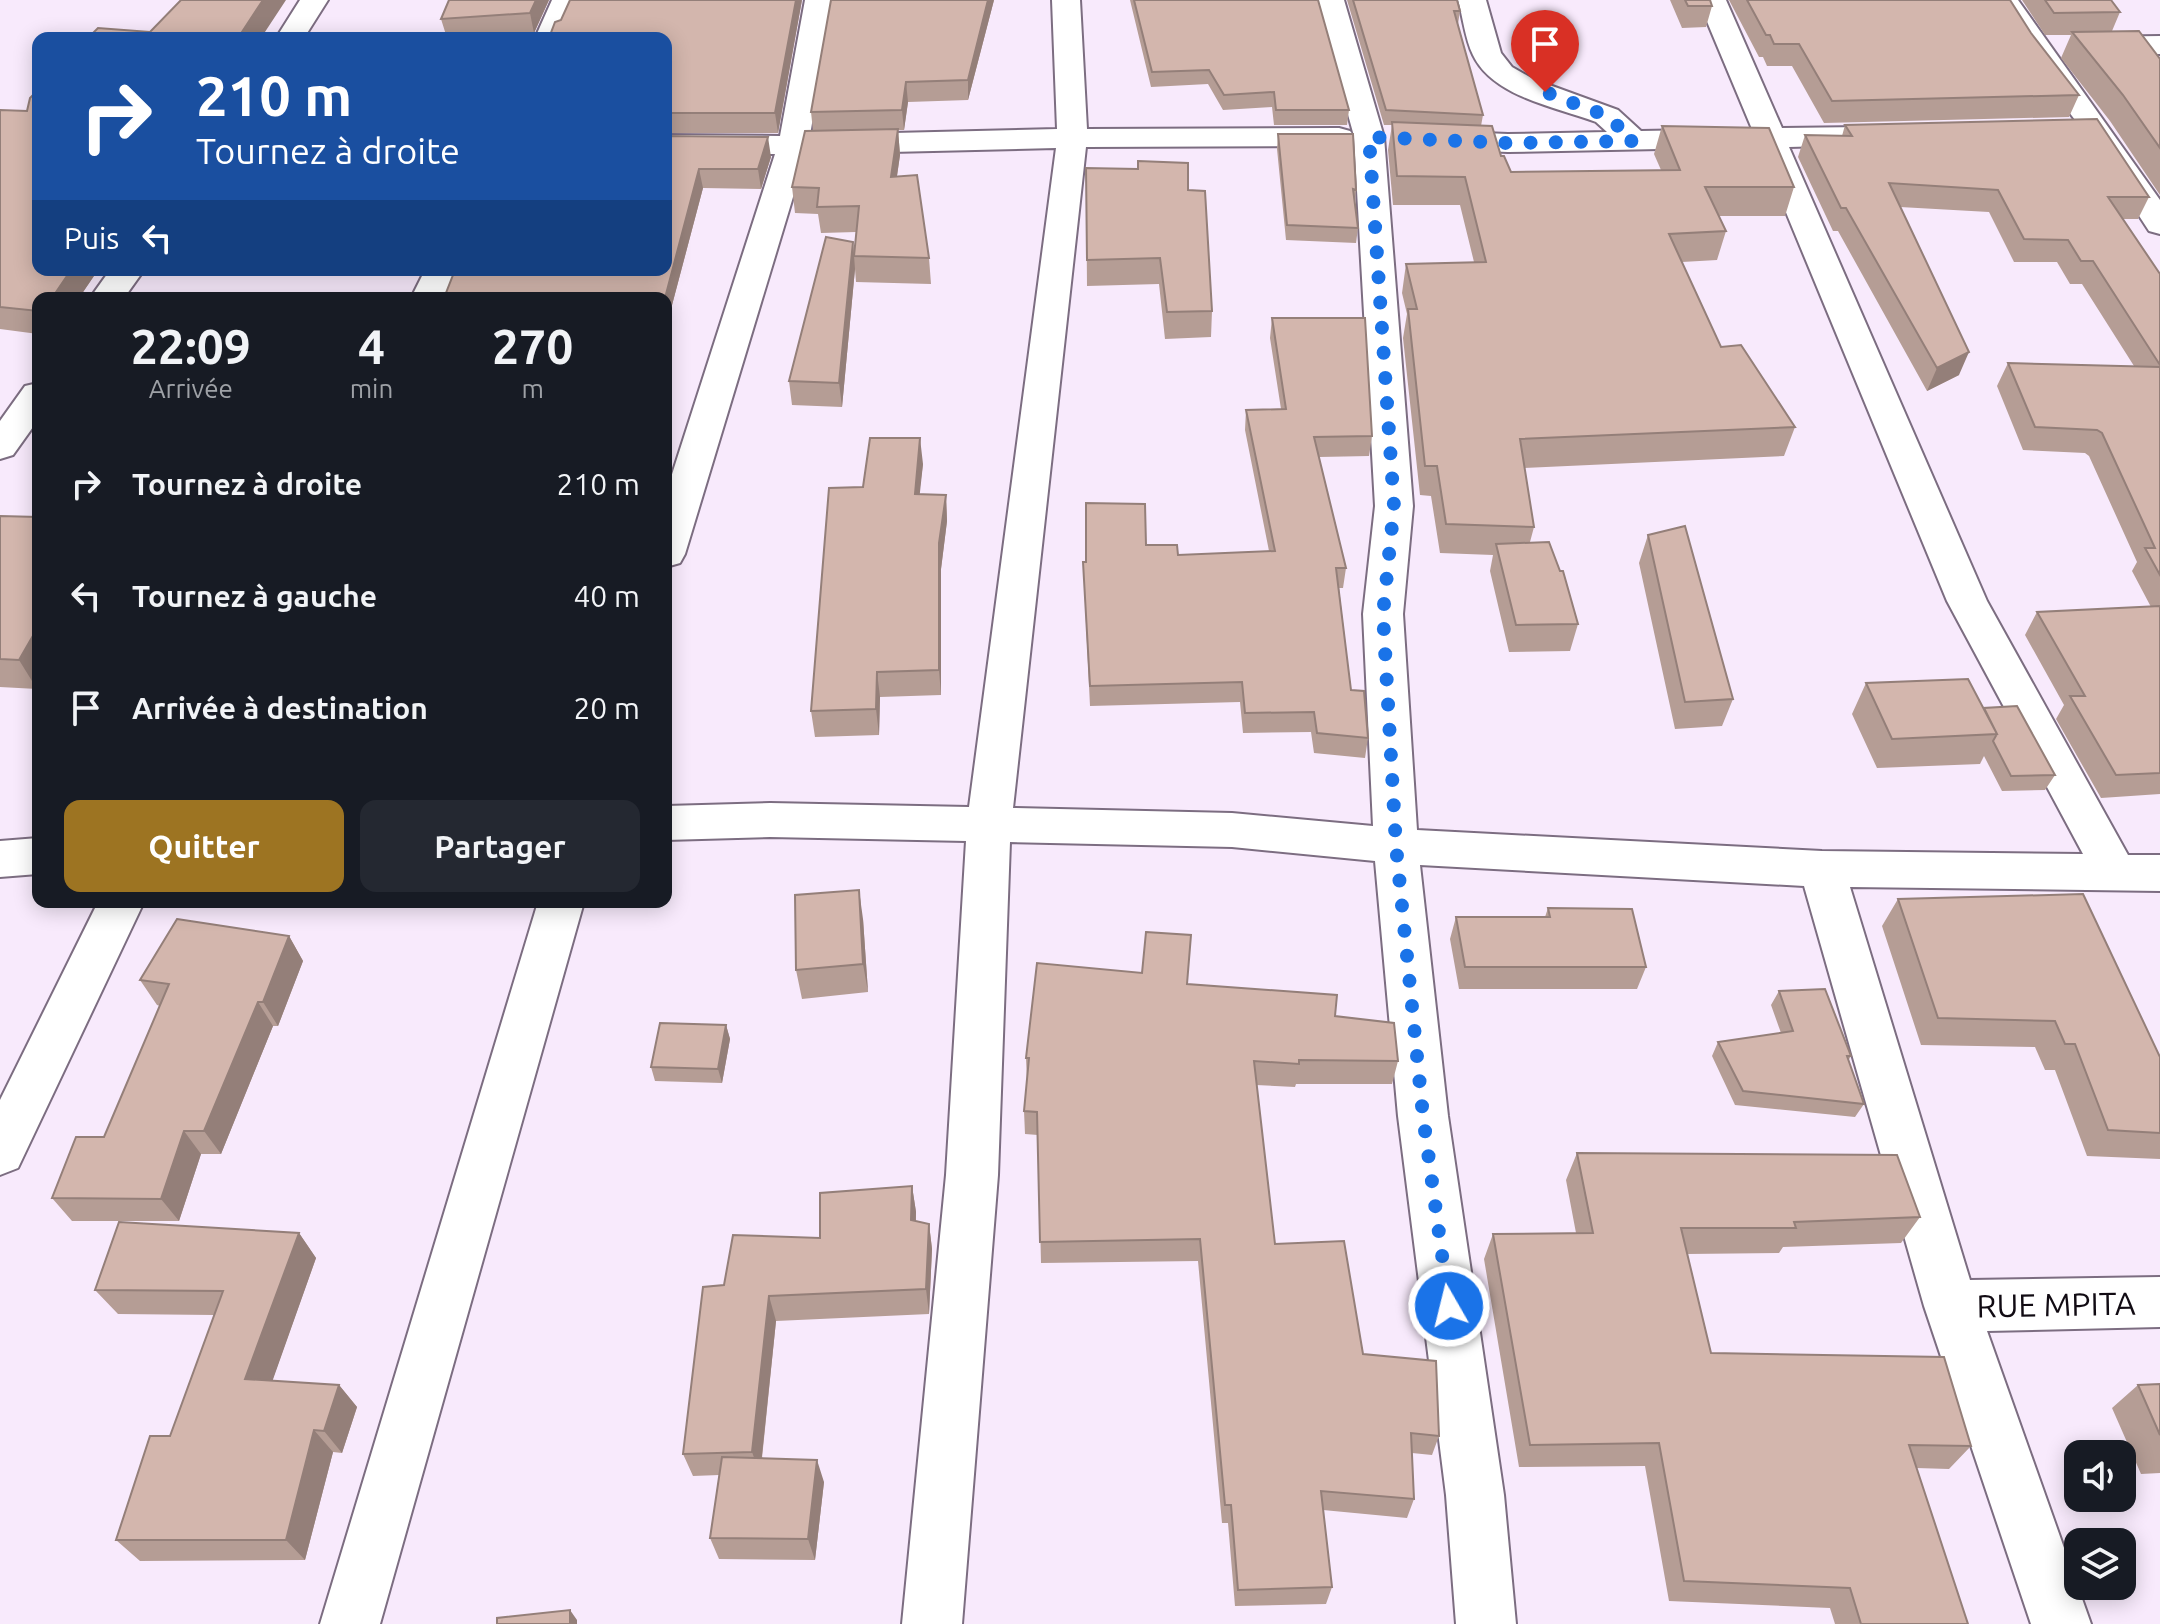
<!DOCTYPE html>
<html lang="fr">
<meta charset="utf-8">
<style>
:root{--surface:#171b24;--page:#242831;--text:#f1f3f6;--muted:#9ea1a6;--accent:#9d7422}
body{margin:0;font-family:Ubuntu,sans-serif;background:var(--page);color:var(--text);height:100vh;display:flex;flex-direction:column;font-size:30px;white-space:nowrap}
*{box-sizing:border-box;margin:0}
p{font-size:26px;color:var(--muted)}
.icon{flex:none;width:44px;height:44px;fill:none;stroke:currentColor;stroke-width:2;stroke-linecap:round;stroke-linejoin:round}
.map{position:relative;flex:1;overflow:hidden}
.drawer{position:absolute;left:32px;top:292px;width:640px;height:616px;display:flex;flex-direction:column;background:var(--surface);border-radius:16px;box-shadow:0 4px 20px #0003}
.drawer>*{flex:none}
.top-card{position:absolute;left:32px;top:32px;width:640px;height:244px;border-radius:16px;box-shadow:0 4px 20px #0003;background:#1a4fa0;color:#fff;overflow:hidden}
.fabs{position:absolute;left:2064px;top:1440px;display:grid;gap:16px}
.fabs a{display:grid;place-items:center;width:72px;height:72px;border-radius:16px;background:var(--surface);box-shadow:0 4px 20px #0003;font-size:40px}
.pin{position:absolute;display:grid;place-items:center;width:68px;height:68px;color:#fff;margin:-82px -34px;border-radius:50% 50% 50% 0;rotate:-45deg;box-shadow:0 0 8px #0007}
.pin .icon{rotate:45deg}
.me{position:absolute;width:88px;margin:-44px;rotate:352deg;stroke-linejoin:round;filter:drop-shadow(0 0 6px #0008)}
.turn{display:flex;align-items:center;gap:28px;height:168px;padding:0 32px;font-size:36px}
.turn .icon{width:104px;height:104px;stroke-width:2.5}
.turn b{display:block;font-size:56px;line-height:68px}
.then{display:flex;align-items:center;height:76px;padding:0 32px;background:#0003;gap:16px;font-size:30px}
.eta{display:flex;justify-content:space-evenly;align-items:center;height:136px;text-align:center}
.eta b{font-size:48px;font-weight:700;line-height:56px}
.button{display:flex;gap:16px;margin-top:auto;padding:16px 32px}
.button a{flex:1;height:92px;border-radius:16px;background:var(--accent);color:#fff;font-size:32px;font-weight:700;line-height:92px;text-align:center}
.button a+a{background:var(--page);color:var(--text)}
ul{padding:0;list-style:none}
li{display:flex;align-items:center;gap:24px;height:112px;padding:0 32px}
li div{flex:1}
li b{display:block;font-size:30px}
li em{font-style:normal}
.map>svg:first-child{display:block}
.lines{fill:none;stroke-linecap:round;stroke-linejoin:round}
.minor-casing{stroke:#7c6d81;stroke-width:4}
.minor{fill:#fff;fill-rule:evenodd}
.wall{fill:#b59d95}
.shaded-wall{fill:#947f79}
.building{fill:#d3b6ad;stroke:#947f79;stroke-width:2}
.route{stroke:#1a73e8;stroke-width:14;stroke-dasharray:0 25.2}
.labels{text-anchor:middle;dominant-baseline:central;stroke-width:8;stroke-linejoin:round;paint-order:stroke}
.near-street-label{font-size:32px;fill:#110b13;stroke:#fff}
</style>
<div class="map">
<svg width="2160" height="1624" viewBox="0 0 2160 1624">
<rect width="100%" height="100%" fill="#f8eafc"/>
<g class="lines">
<defs>
<path id="minor" d="M300,0H328L304,38H276Z
M552,0H580L563,38H535Z
M805,0H833L810,135L1057,129L1052,0H1080L1087,129L1339,128L1350,131L1354,136L1316,0H1344L1384,137L1413,506L1403,614L1417,830L1822,851L2083,854L1947,601L1759,147L1508,152L1435,149L1424,146L1420,140L1424,134L1435,131L1508,134L1607,132L1596,122C1556,107 1493,97 1473,55C1465,39 1463,17 1458,0H1486L1501,53L1512,67L1533,79L1618,110L1641,131L1752,129L1698,0H1726L1782,128L1862,127L1873,130L1877,136L1873,142L1862,145L1789,147L1987,601L2128,855H2160V891L1850,887L1970,1280L2160,1277V1327L1987,1331L2091,1624H2031L1924,1306L1804,886L1420,865L1448,1116L1504,1495L1516,1624H1456L1446,1495L1398,1116L1375,861L1232,847L1010,842L998,1175L962,1624H902L946,1175L966,841L770,837L666,840V806L770,803L969,807L1056,148L806,154L685,554L680,563L666,567V493L775,154L666,153V135L780,136ZM1354,138L1375,506L1363,614L1373,826L1232,813L1013,808L1086,147L1339,146L1350,143Z
M1990,0H2018L2160,200V234L2149,231L2085,133L2024,53Z
M2160,36V54L2088,55L2078,52L2074,46L2078,40L2088,37Z
M110,270H144L124,298H90Z
M425,270H459L445,298H411Z
M38,383V420L13,455L0,459V421L25,386Z
M38,838V874L0,877V841Z
M98,902H144L18,1168L0,1175V1100Z
M538,902H584L380,1624H320Z"/>
</defs>
<!-- minor casing -->
<use href="#minor" class="minor-casing"/>
<!-- minor -->
<use href="#minor" class="minor"/>
</g>
<!-- wall -->
<path class="wall" d="M449,0H549L534,33L447,38L441,19Z
M802,0L778,133H666V38Z
M994,0L968,100L908,102L904,130H898L900,155L897,176L929,258L931,284L856,282L855,269L842,407L792,405L789,381L853,242L854,253L856,232L821,233L818,214L795,213L792,187L813,131L811,112Z
M1130,0H1318L1349,110L1347,125H1274L1272,107L1223,110L1208,84L1151,87Z
M1347,0H1457L1460,11L1458,24L1483,115L1481,126L1511,172L1661,170L1654,154L1662,126L1794,187L1785,216H1719L1726,231L1717,260L1682,262L1721,347L1795,427L1784,456L1524,468L1534,527L1530,542L1578,624L1570,651L1509,652L1490,571L1493,555L1440,553L1431,496L1420,495L1403,338L1407,314L1402,293L1406,264L1474,262L1460,205H1393L1388,150L1392,125H1384Z
M1670,0H1710L1712,6L1706,27L1682,28Z
M1729,0H2010L2031,33L2079,95L2069,117L1824,123L1792,66H1767L1763,57H1759Z
M2022,0H2111L2120,12L2112,31L2160,59V195L2110,121L2061,58L2071,35H2045Z
M0,110L27,111L38,270H98L79,298H38V334L0,329Z
M1845,125L2149,197L2138,219H2123L2160,274V794L2101,798L2056,719L2064,705L2025,635L2037,612L2151,607L2132,571L2137,562L2089,456L2085,453L2023,450L1997,386L2008,363L2134,366L2082,284H2070L2057,262H2014L1989,212L1900,207L1959,375L1927,391L1838,231H1833L1798,157L1805,135L1842,136Z
M1278,134L1356,190L1355,202L1358,228L1356,243L1286,240L1277,149Z
M666,136L771,157L761,189L703,188L667,324H666Z
M1086,168L1188,190L1212,311L1211,337L1165,339L1159,284L1087,286Z
M1272,318L1372,436L1369,456L1319,457L1346,568L1343,588H1339L1351,690L1368,738L1365,758L1314,753L1311,732L1243,733L1240,702L1090,706L1083,562L1146,545L1178,555L1269,551L1245,430L1246,410L1281,409L1270,338Z
M923,464L919,494L946,495L947,521L941,569V695L880,697L879,735L815,737L811,711L863,487Z
M0,516L38,517L37,689L0,687Z
M1648,535L1733,699L1722,726L1675,729L1639,563Z
M1866,683L1984,708L2055,775L2045,790L2002,791L1984,756L1980,764L1877,768L1852,714Z
M1898,899L2160,1057V1159L2087,1156L2055,1070H2045L2035,1047L1921,1045L1882,926Z
M1548,908L1646,967L1637,989H1459L1450,939L1456,917H1545Z
M863,919L868,992L802,999L796,970Z
M289,936L303,961L278,1026H273L221,1154H201L179,1221H72L52,1198L104,1137L160,1006L157,1005L140,980Z
M1187,984L1335,1016L1398,1061L1392,1084H1296L1295,1087L1256,1085L1275,1244L1363,1354L1439,1436L1432,1455L1412,1453L1414,1499L1407,1518L1323,1510L1332,1587L1326,1604L1235,1606L1228,1523H1222L1198,1261L1041,1263L1038,1135L1025,1134L1024,1111L1027,1081L1026,1058Z
M1779,991L1851,1056L1848,1061L1864,1104L1855,1117L1735,1105L1712,1056L1718,1042L1781,1033L1771,1005Z
M726,1025L730,1039L722,1083L655,1081L651,1067Z
M1577,1153L1920,1217L1901,1243L1783,1247L1779,1253L1687,1254L1711,1353L1971,1446L1949,1469L1916,1468L1968,1624H1835L1830,1608L1669,1601L1645,1466L1519,1467L1484,1259L1493,1234L1576,1233L1566,1180Z
M912,1186L916,1212V1221L929,1224L932,1249L929,1314L776,1321L762,1458L824,1482L815,1560L719,1559L710,1538L719,1475L693,1476L683,1454L724,1285L820,1238Z
M299,1233L316,1258L272,1381L339,1385L357,1407L342,1453L333,1452L305,1560L140,1561L116,1540L170,1436L214,1315L118,1314L95,1290Z
M2160,1384V1473L2141,1474L2112,1408L2138,1385Z"/>
<!-- shaded-wall -->
<path class="shaded-wall" d="M263,0H286L261,38H238Z
M536,0H549L534,33L530,13Z
M796,0H802L778,133L775,113Z
M988,0H994L968,100V80Z
M906,82L908,102L904,130L902,110Z
M898,129L900,155L893,203L891,177Z
M768,137L771,157L761,189L758,169Z
M699,169L703,188L667,324L666,317V298H665Z
M853,242L855,269L842,407L839,383Z
M71,270H98L79,298H52Z
M1969,352L1959,375L1927,391L1937,368Z
M920,438L923,464L917,520L915,494Z
M946,495L947,521L941,569V695L939,670V543Z
M38,627V688L37,689L19,660Z
M877,672L880,697L879,735L876,709Z
M859,890L863,919L868,992L863,964Z
M289,936L303,961L278,1026L263,1002Z
M258,1002L273,1026L221,1154L204,1131Z
M726,1025L730,1039L722,1083L718,1069Z
M184,1131L201,1154L179,1221L161,1199Z
M912,1186L916,1212L915,1246L911,1220Z
M929,1224L932,1249L929,1314L926,1289Z
M299,1233L316,1258L265,1402L245,1379Z
M769,1296L776,1321L760,1474L752,1452Z
M339,1385L357,1407L342,1453L324,1431Z
M314,1430L333,1452L305,1560L286,1540Z
M817,1460L824,1482L815,1560L808,1539Z
M570,1610L577,1620V1624H570Z"/>
<!-- building -->
<path class="building" d="M181,0H263L238,38H88L98,28L150,32Z
M449,0H536L530,13L441,19Z
M570,0H796L775,113H666V38H549L555,22L561,20Z
M831,0H988L968,80L906,82L902,110L811,112Z
M1134,0H1318L1349,110H1276L1274,92L1224,95L1209,70L1152,72Z
M1353,0H1457L1460,11H1454L1483,115L1386,110Z
M1685,0H1710L1712,6H1688Z
M1747,0H2010L2031,33L2079,95L1832,101L1799,44H1774L1770,35H1766Z
M2045,0H2111L2120,12L2054,13Z
M2139,31L2160,59V148L2123,95L2072,32Z
M38,90V270H71L52,298H38V311L0,307V110L27,111L30,98Z
M2097,119L2149,197H2108L2160,274V365L2093,261H2081L2068,240L2024,239L1998,190L1889,183L1969,352L1937,368L1846,208H1841L1805,135L1852,136L1845,125Z
M1392,122L1492,126L1501,156H1504L1511,172L1680,170L1662,126L1769,128L1794,187H1705L1726,231L1669,234L1721,347L1741,345L1795,427L1520,439L1534,527L1446,524L1437,466H1425L1408,309H1417L1406,264L1486,262L1465,177L1397,176Z
M898,129L891,177L917,175L929,258L854,256L859,206L817,207L819,188L792,187L805,131Z
M1278,134H1353L1356,190L1353,189L1358,228L1287,225Z
M666,136L768,137L758,169H699L665,298H444L455,270H666Z
M1138,161L1188,163V190L1205,191L1212,311L1167,312L1160,258L1087,260L1086,168L1138,169Z
M826,237L853,242L839,383L789,381Z
M1272,318H1365L1372,436L1314,437L1346,568H1336L1351,690L1364,691L1368,738L1317,733L1314,712L1245,713L1242,682L1090,686L1083,562H1086V503L1145,504L1146,545H1177L1178,555L1275,551L1246,410L1286,409Z
M2008,363L2160,367V575L2145,548H2155L2102,433L2097,430L2035,427Z
M870,438H920L915,494L946,495L939,543V670L877,672L876,709L811,711L829,488L863,487Z
M0,516L38,517V627L19,660L0,659Z
M1685,526L1733,699L1685,702L1648,535Z
M1549,542L1560,571H1563L1578,624L1516,625L1496,544Z
M2160,606V773L2116,775L2070,696H2085L2037,612Z
M1968,679L1997,734L1892,739L1866,683Z
M2017,706L2055,775L2011,776L1993,741L1997,734L1984,708Z
M859,890L863,964L796,970L795,895Z
M2083,894L2160,1057V1133L2108,1130L2075,1044H2065L2055,1021L1938,1018L1898,899Z
M1548,908L1632,909L1646,967H1465L1456,917H1550Z
M177,919L289,936L263,1002H258L204,1131H184L161,1199L52,1198L76,1137H104L169,984L140,980Z
M1146,932L1191,935L1187,984L1337,995L1335,1016L1394,1023L1398,1061L1299,1060V1064L1254,1061L1275,1244L1344,1241L1363,1354L1436,1361L1439,1436L1411,1433L1414,1499L1321,1491L1332,1587L1238,1590L1231,1505H1225L1200,1239L1040,1242L1037,1112L1024,1111L1029,1058H1026L1037,963L1142,973Z
M1825,989L1851,1056H1847L1864,1104L1743,1091L1718,1042L1793,1031L1779,991Z
M660,1023L726,1025L718,1069L651,1067Z
M1577,1153L1897,1155L1920,1217L1794,1222L1796,1228H1681L1711,1353L1944,1357L1971,1446L1909,1445L1968,1624H1861L1850,1588L1684,1581L1659,1443L1530,1445L1493,1234L1593,1233Z
M912,1186L911,1220L929,1224L926,1289L769,1296L752,1452L683,1454L703,1287L724,1285L733,1235L820,1238V1193Z
M119,1222L299,1233L245,1379L339,1385L324,1431L314,1430L286,1540H116L150,1436H170L223,1291L95,1290Z
M2160,1384V1435L2138,1385Z
M722,1457L817,1460L808,1539L710,1538Z
M570,1610V1624H497V1618Z"/>
<g class="lines">
<!-- route -->
<path class="route" d="M1449,1306L1423,1116L1396,846L1383,614L1394,506L1369,137L1508,143L1634,141L1607,116L1545,92"/>
</g>
<g class="labels">
<!-- near-street labels -->
<g class="near-street-label">
<text transform="translate(2056 1304) rotate(-1)">RUE MPITA</text>
</g>
</g>
</svg>
<div class="fabs">
<a><svg class="icon" aria-label="sound" viewBox="0 0 24 24"><path d="M4 9h4l5-4v14l-5-4H4zM17 9q2 3 0 6"/></svg></a>
<a><svg class="icon" aria-label="layers" viewBox="0 0 24 24"><path d="M12 4l9 5-9 5-9-5zM3 14l9 5 9-5"/></svg></a>
</div>
<div class="pin" style="left:1545px;top:92px;background:#d93025"><svg class="icon" aria-label="arrive" viewBox="0 0 24 24"><path d="M6 21V4h12l-3 4 3 4H6"/></svg></div>
<svg class="me" style="left:1449px;top:1306px" viewBox="-20 -20 40 40"><circle r="17" fill="#1a73e8" stroke="#fff" stroke-width="3"/><path d="M0-11L8 9 0 5-8 9z" fill="#fff"/></svg>
<div class="top-card">
<div class="turn"><svg class="icon" aria-label="right" viewBox="0 0 24 24"><path d="M7 20v-9h11M14 6l5 5-5 5"/></svg><div><b>210 m</b>Tournez à droite</div></div>
<div class="then">Puis<svg class="icon" aria-label="left" viewBox="0 0 24 24"><path d="M17 20v-9H6M10 6l-5 5 5 5"/></svg></div>
</div>
<section class="drawer">
<div class="eta">
<div><b>22:09</b><p>Arrivée</p></div>
<div><b>4</b><p>min</p></div>
<div><b>270</b><p>m</p></div>
</div>
<ul>
<li><svg class="icon" aria-label="right" viewBox="0 0 24 24"><path d="M7 20v-9h11M14 6l5 5-5 5"/></svg><div><b>Tournez à droite</b></div><em>210 m</em></li>
<li><svg class="icon" aria-label="left" viewBox="0 0 24 24"><path d="M17 20v-9H6M10 6l-5 5 5 5"/></svg><div><b>Tournez à gauche</b></div><em>40 m</em></li>
<li><svg class="icon" aria-label="arrive" viewBox="0 0 24 24"><path d="M6 21V4h12l-3 4 3 4H6"/></svg><div><b>Arrivée à destination</b></div><em>20 m</em></li>
</ul>
<div class="button"><a>Quitter</a><a>Partager</a></div>
</section>
</div>
